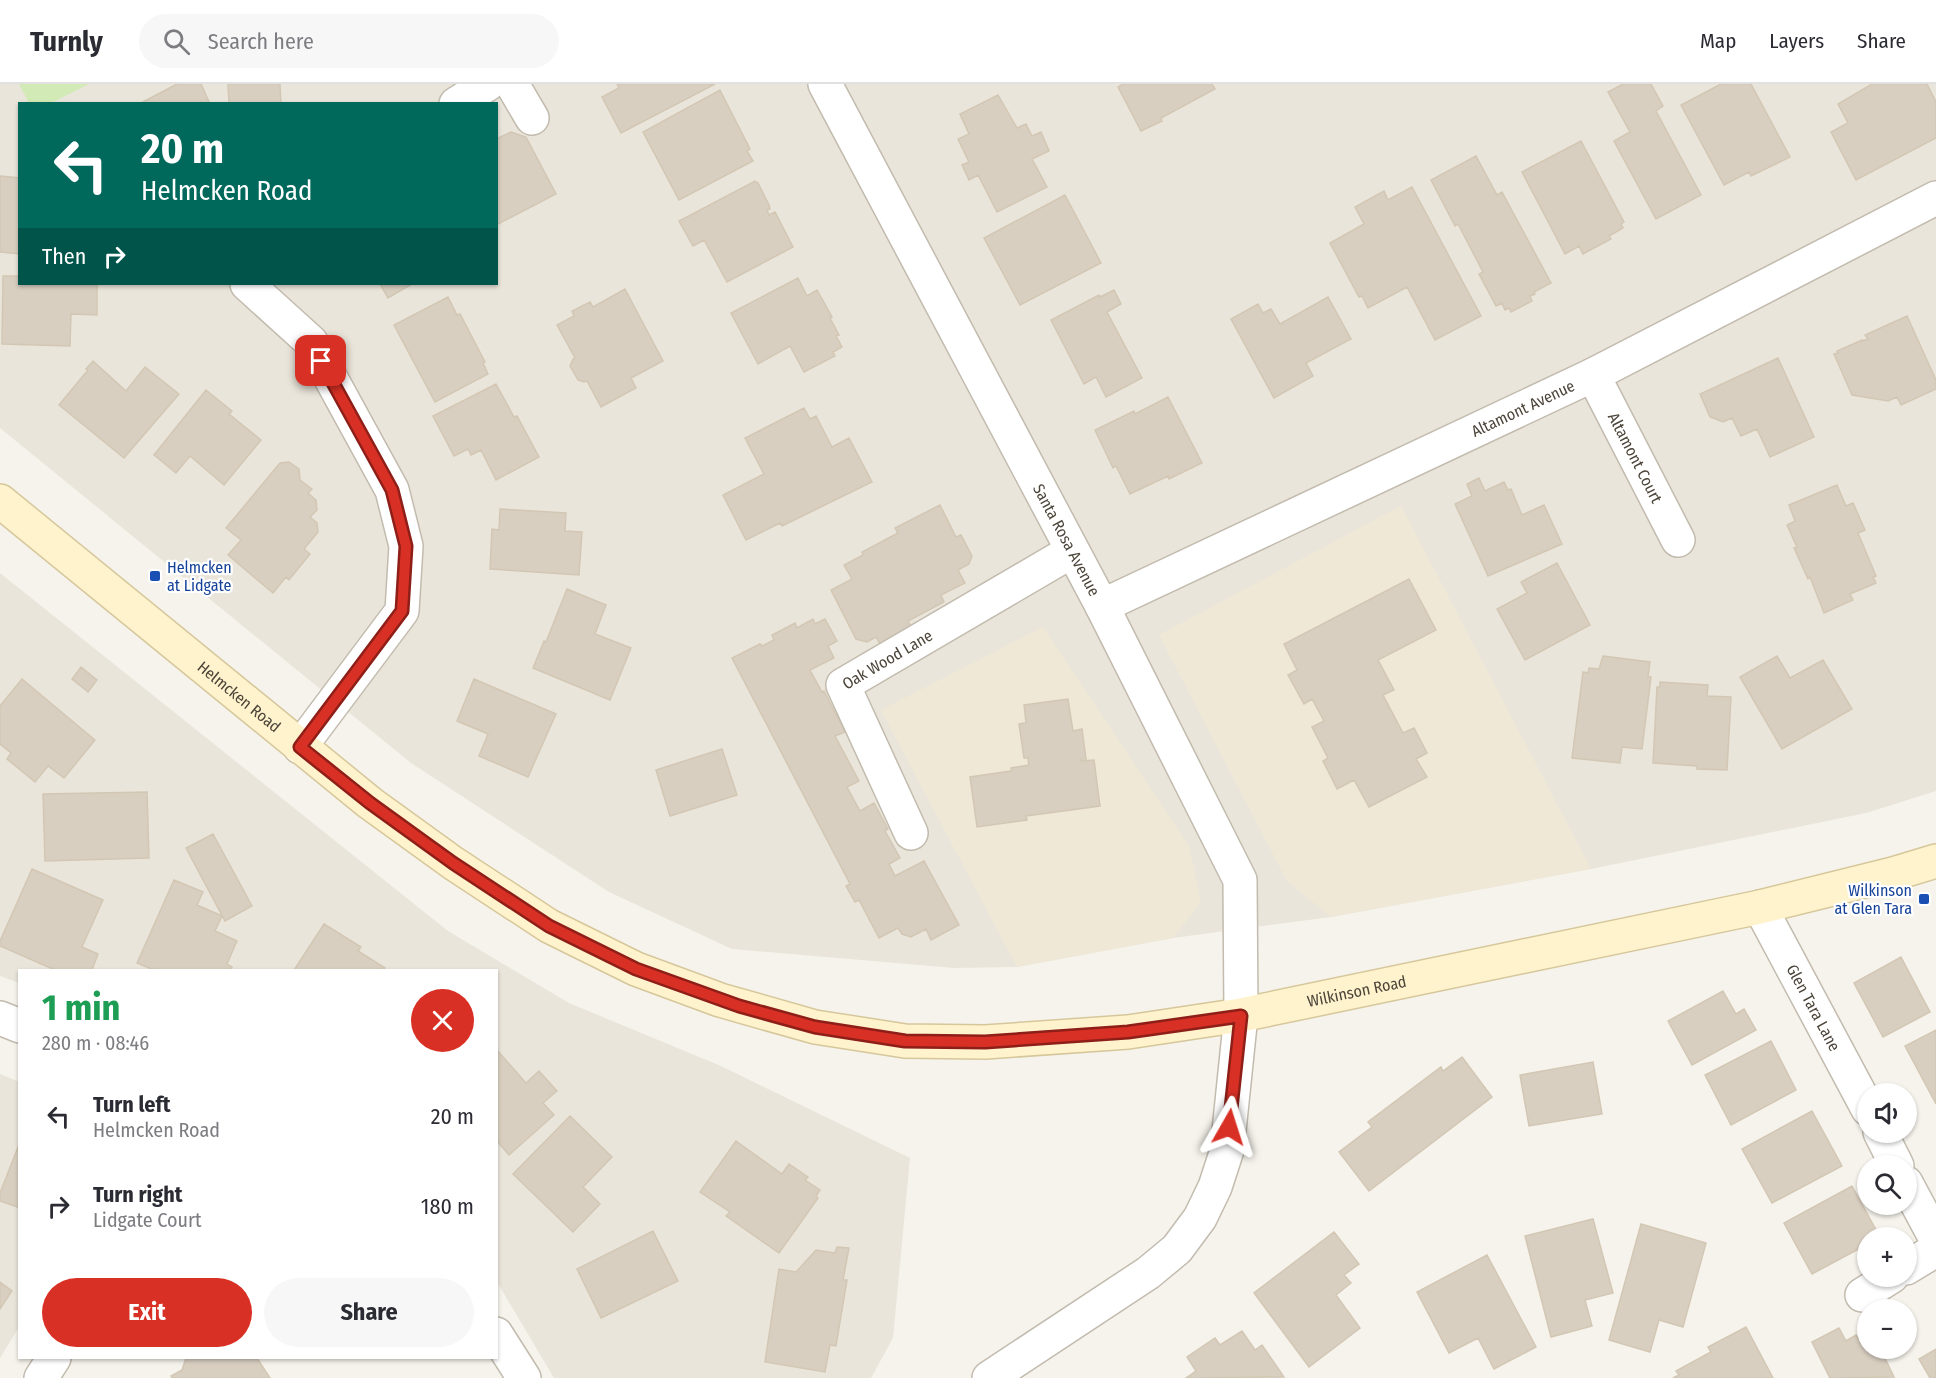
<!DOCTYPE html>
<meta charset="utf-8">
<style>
:root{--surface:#fff;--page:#f7f7f7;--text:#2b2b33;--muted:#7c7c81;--line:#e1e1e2;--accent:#d93025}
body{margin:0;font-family:"Fira Sans Condensed",sans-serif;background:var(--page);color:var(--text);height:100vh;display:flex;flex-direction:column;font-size:22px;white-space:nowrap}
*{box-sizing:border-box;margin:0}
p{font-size:20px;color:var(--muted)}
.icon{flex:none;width:33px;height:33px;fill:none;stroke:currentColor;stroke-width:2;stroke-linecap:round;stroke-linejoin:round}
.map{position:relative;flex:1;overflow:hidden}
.details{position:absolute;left:18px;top:885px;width:480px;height:390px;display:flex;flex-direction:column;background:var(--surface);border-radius:0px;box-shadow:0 2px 4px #0004}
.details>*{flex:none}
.top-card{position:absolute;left:18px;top:18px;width:480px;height:183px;border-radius:0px;box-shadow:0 2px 4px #0004;background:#00695c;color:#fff;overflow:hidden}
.buttons{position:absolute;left:1857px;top:999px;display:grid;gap:12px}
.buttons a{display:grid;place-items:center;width:60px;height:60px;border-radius:50%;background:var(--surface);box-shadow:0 2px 4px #0004;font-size:30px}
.pin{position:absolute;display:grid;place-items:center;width:51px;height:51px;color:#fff;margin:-26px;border-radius:12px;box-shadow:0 3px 9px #0006}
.me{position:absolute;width:66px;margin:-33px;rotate:6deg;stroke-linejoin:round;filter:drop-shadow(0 0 4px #0008)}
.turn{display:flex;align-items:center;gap:21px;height:126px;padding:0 24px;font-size:27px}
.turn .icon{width:78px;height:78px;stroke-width:2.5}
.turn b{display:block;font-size:42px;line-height:51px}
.then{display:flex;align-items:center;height:57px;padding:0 24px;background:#0003;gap:12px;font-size:22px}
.round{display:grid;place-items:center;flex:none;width:63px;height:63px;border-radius:32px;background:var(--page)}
.head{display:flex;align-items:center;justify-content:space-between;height:102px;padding:0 24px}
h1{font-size:36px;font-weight:700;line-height:45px;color:#1e9e55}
.button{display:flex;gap:12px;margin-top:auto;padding:12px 24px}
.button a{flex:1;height:69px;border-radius:36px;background:var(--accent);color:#fff;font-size:24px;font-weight:700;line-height:69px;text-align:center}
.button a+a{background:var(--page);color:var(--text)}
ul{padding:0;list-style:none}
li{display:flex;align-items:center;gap:18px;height:90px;padding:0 24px}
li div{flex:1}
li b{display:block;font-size:22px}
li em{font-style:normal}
header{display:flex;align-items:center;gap:36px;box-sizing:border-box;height:84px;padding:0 30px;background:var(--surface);border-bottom:2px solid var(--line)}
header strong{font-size:28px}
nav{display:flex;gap:33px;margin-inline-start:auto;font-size:21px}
.search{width:420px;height:54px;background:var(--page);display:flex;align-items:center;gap:15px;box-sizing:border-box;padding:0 21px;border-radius:33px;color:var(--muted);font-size:22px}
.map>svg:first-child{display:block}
.residential{fill:#eae5da;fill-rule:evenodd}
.education{fill:#efe8d6}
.park{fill:#d2eab5}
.building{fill:#d8cfc1;stroke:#d3c7b4;stroke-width:1.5}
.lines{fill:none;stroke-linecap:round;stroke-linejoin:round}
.minor-casing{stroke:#c2bbae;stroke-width:36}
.secondary-casing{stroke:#d6c79b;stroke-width:36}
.minor{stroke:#fff;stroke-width:33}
.secondary{stroke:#fff3cd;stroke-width:33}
.route-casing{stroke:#8d1f18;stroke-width:15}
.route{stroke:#d93025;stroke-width:10}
.transit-dot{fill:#1a4fb4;stroke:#fff;stroke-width:2}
.labels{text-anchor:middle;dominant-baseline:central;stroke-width:4.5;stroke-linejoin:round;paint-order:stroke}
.street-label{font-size:16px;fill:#4b4439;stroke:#fff}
.transit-label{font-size:16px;fill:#164399;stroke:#fff;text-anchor:start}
</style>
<header>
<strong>Turnly</strong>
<div class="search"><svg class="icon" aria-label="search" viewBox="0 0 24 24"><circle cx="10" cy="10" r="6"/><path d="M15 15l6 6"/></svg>Search here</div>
<nav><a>Map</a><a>Layers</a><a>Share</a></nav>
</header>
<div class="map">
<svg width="1936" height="1294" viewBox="0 0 1936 1294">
<rect width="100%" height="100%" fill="#f6f3ec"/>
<!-- residential -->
<path class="residential" d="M0,0H1936V707L1866,729L1591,785L1331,833L1173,854L1017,883L954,884L732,865L609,808L411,679L0,344ZM20,20H496V200H20Z
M0,489L448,847L569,919L721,982L910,1074L893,1254L871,1294H554L497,1198L496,886H20L19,899L0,892Z
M0,990L20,998L19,1243L0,1274Z"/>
<!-- education -->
<path class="education" d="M1401,422L1591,785L1331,833L1287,797L1159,551Z
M1043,543L1189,762L1201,818L1173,854L1017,883L881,626Z"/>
<!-- park -->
<path class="park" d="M19,0H89L51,19H29Z"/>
<!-- building -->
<path class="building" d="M177,0H201L210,20H139Z
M228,0H280L281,20H229Z
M617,0H715L621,49L602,13L619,4Z
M1123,0H1212L1215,5L1161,34L1162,37L1141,47L1118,3Z
M1623,0H1651L1663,22L1656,27L1701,111L1656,135L1614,57L1630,48L1608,8Z
M1721,0H1751L1790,73L1751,92L1749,88L1724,101L1681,21Z
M1872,0H1927L1936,18V54L1856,96L1831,48L1848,39L1838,20Z
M720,6L750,65L747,67L753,77L679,116L643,48Z
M998,11L1017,44L1026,40L1032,52L1041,48L1049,67L1032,75L1047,103L997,128L978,91L969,96L962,81L969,78L958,55L969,50L960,30Z
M511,48L526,53L556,110L496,141V55Z
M1581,57L1624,138L1621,140L1623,144L1609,152L1611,155L1583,170L1579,162L1565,170L1522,88Z
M1476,72L1497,111L1502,108L1551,199L1534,208L1535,210L1530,212L1532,217L1511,228L1509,224L1505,226L1502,219L1496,222L1479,190L1483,188L1458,140L1455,142L1431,96Z
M0,92L20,94V170L0,168Z
M755,97L758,99L769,121L770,125L767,126L769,131L775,128L793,163L727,198L704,156L693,162L679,137Z
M1412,103L1481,232L1435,256L1407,203L1368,224L1362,212L1359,213L1330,159L1364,140L1355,123L1384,107L1388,116Z
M1065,111L1101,179L1020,221L984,154Z
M3,192H20V200H97V231L71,230L70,262L2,260Z
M798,194L807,212L817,206L832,233L830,234L839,251L836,252L842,263L833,268L835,272L804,288L790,262L758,280L731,229Z
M380,200H412L388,214Z
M625,205L663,277L631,294L636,304L601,323L587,297L584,298L578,296L570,282L573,275L575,274L557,241L574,232L572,227L590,218L593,223Z
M1114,206L1121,220L1107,228L1142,294L1106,313L1096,293L1084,300L1051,236L1099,211L1100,213Z
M448,213L457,231L460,230L485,278L483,279L488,290L435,318L394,241Z
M1328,213L1351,255L1306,279L1313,292L1274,314L1231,235L1258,220L1263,229L1271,225L1280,240Z
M1907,232L1936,296V305L1901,321L1897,313L1888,317L1852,311L1834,270L1838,269L1837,267L1862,256V257L1868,255L1865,251Z
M1778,274L1814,353L1770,373L1757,345L1741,352L1732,334L1723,338L1710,333L1700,310Z
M93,277L126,307L145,283L179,310L124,374L59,321L88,286L86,285Z
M496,300L514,333L517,332L539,373L496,396L481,366L471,371L468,365L454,372L433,332Z
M206,306L232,327L229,330L261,356L224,401L190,372L176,389L154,371Z
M1168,313L1202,379L1169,395L1168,392L1130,410L1116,382L1113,384L1095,346L1134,327L1135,330Z
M804,324L810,335L816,332L832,363L849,354L872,398L782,442L780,439L746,456L723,411L764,390L745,354Z
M289,378L299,385L300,396L312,405L308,409L316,416L317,426L310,433L317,439L318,448L304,465L310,470L289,496L286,493L273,509L228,471L241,456L226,444L280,379Z
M1479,394L1485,407L1504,398L1508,406L1511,405L1522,431L1544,421L1562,460L1488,492L1455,420L1472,412L1467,400Z
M1837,401L1846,422L1853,419L1865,446L1858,449L1876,492L1873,493L1876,499L1850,510L1853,516L1824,529L1810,493L1808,495L1794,464L1797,463L1787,441L1795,437L1789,421Z
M940,421L956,453L961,451L972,472L969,480L958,486L965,499L941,511L944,518L908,537L913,546L881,562L876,553L867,558L856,555L831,506L852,495L844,481L863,471L862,468L898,449L895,444Z
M500,425L566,429L565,447L582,448L579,491L490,485L492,445L499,446Z
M1557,479L1590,541L1525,576L1497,525L1527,509L1521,498Z
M1409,495L1436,546L1378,576L1394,606L1383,611L1403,649L1414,644L1427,669L1416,675L1427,693L1369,723L1354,696L1337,705L1323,677L1328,674L1312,643L1324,637L1312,615L1304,620L1288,591L1297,586L1284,560Z
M567,505L606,521L595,550L631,564L610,616L533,584L544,557L546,558Z
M813,535L815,540L825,535L837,557L828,562L834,574L810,586L822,608L824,607L845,648L835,652L859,697L847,703L860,727L874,719L888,745L885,747L900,774L889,780L895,792L924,777L959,841L931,856L926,845L911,853L902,850L898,844L879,854L859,816L855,818L846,802L850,800L732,574L760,560L762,562L774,556L772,551L795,539L797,544Z
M1603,572L1650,578L1648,593H1651L1642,665L1622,663L1620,679L1572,674L1583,588L1588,589L1589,584L1599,585Z
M1777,572L1790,594L1823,576L1852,625L1782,665L1740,593Z
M81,583L97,596L88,608L72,595Z
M22,595L95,656L64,694L48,682L35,698L7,675L11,669L0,660V622Z
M474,595L556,630L528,693L479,672L488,650L457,637Z
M1660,598L1708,601L1707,612L1731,613L1727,686L1697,685V682L1653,679L1657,603H1660Z
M1068,615L1073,647L1082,645L1086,675H1081V677L1094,676L1100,722L1026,732L1027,736L977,743L970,693L1011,687V684L1029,681L1028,674H1024L1019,640L1026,639L1024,621Z
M722,665L737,711L670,732L656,686Z
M147,708L149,774L45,777L43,710Z
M213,750L252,822L225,837L186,764Z
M32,785L103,816L82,863L98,870L92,886H55L0,862V857Z
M174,796L203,808L197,821L222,832L215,847L237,857L227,880L232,883L231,886H154L137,879Z
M324,840L361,863L358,867L385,884L383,886H294Z
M1901,873L1930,928L1883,953L1854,899Z
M1723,907L1736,930L1744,925L1756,946L1692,981L1668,937Z
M1936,946V1020L1905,962Z
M1771,957L1796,1006L1731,1041L1705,991Z
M496,965L526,999L539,987L557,1007L543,1019L554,1031L509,1071L496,1056Z
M1462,973L1492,1013L1369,1107L1339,1068L1372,1043L1368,1038L1441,983L1443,987Z
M1593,978L1602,1030L1529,1042L1520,991Z
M1812,1027L1842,1082L1772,1119L1742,1065Z
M570,1032L612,1073L583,1103L600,1120L573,1148L513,1090Z
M736,1057L782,1090L789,1080L808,1093L805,1096L820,1106L816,1112L818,1114L779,1169L726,1132L730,1128L700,1108Z
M20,1058V1124L0,1117V1109Z
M1852,1102L1880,1153L1868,1154V1160L1812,1190L1784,1139Z
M1593,1135L1613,1209L1585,1216L1592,1242L1551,1253L1525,1152Z
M1641,1140L1706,1159L1683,1243L1659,1236L1650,1268L1609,1256Z
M653,1147L678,1197L601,1234L577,1185Z
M1334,1148L1359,1180L1344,1191L1351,1199L1336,1211L1360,1244L1309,1283L1254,1209Z
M837,1163L849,1164L843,1196H847L836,1262L830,1261L825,1288L765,1278L779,1185L796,1188L816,1166L835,1169Z
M1487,1171L1536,1263L1494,1285L1478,1254L1449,1269L1417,1208Z
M0,1198L12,1207L0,1225Z
M1746,1243L1773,1294H1673L1679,1291L1676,1287L1711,1268L1708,1263Z
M1839,1244L1846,1257L1856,1251L1859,1255L1868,1251V1264H1880L1894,1293L1830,1294L1812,1258Z
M1242,1247L1255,1266L1262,1261L1284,1293L1186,1294L1196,1287L1187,1273L1215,1254L1220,1261Z
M1936,1265V1294H1930L1919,1275Z
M186,1274H257L270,1294H172L171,1292L182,1286Z"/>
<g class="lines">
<defs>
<g id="minor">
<path d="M512,0L532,34"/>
<path id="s1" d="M825,0L1102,522L1240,796L1241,931L1227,1066L1215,1103L1200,1134L1177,1165L1148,1189L989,1294"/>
<path d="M456,20L488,0"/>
<path d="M247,200L311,258L392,406L406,462L402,527L300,663"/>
<path id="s2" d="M1593,291L1678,456"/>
<path id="s3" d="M1102,522L1593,291L1936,114"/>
<path id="s4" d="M911,749L843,601L1072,467"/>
<path id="s5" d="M1760,823L1868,1025"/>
<path d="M0,934L20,942"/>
<path d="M1880,1048L1897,1082"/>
<path d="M1906,1099L1936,1155"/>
<path d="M1906,1184L1936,1166"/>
<path d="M1862,1211L1892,1192"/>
<path d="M496,1250L524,1294"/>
<path d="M41,1294L54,1274"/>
</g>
<g id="secondary">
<path id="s6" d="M0,417L370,719L453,779L549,842L636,885L720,916L815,943L905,957L985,958L1128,948L1241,931L1760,823L1893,790L1936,777"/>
</g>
</defs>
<!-- minor casing -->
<use href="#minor" class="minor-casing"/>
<!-- secondary casing -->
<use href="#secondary" class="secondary-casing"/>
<!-- minor -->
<use href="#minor" class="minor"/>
<!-- secondary -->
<use href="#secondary" class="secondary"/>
</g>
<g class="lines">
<defs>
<path id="route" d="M321,277L392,406L406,462L402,527L300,663L370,719L453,779L549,842L636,885L739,922L815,943L905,957L985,958L1128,948L1241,932L1229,1043"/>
</defs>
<!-- route casing -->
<use href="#route" class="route-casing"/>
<!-- route -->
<use href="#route" class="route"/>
</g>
<!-- markers -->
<g class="transit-dot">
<rect x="149" y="486" width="12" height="12" rx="3"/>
<rect x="1918" y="809" width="12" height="12" rx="3"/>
</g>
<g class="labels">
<!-- street labels -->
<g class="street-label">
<text stroke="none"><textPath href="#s3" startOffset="465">Altamont Avenue</textPath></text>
<text stroke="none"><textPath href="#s2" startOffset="93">Altamont Court</textPath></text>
<text stroke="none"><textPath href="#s1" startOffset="516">Santa Rosa Avenue</textPath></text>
<text stroke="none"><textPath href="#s4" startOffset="214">Oak Wood Lane</textPath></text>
<text stroke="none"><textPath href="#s6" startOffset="309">Helmcken Road</textPath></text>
<text stroke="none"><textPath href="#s6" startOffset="1527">Wilkinson Road</textPath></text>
<text stroke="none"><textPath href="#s5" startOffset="114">Glen Tara Lane</textPath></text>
</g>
<!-- transit labels -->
<g class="transit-label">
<text x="167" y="483">Helmcken<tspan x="167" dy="18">at Lidgate</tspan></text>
<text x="1912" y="806" text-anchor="end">Wilkinson<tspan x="1912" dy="18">at Glen Tara</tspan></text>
</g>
</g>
</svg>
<div class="buttons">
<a><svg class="icon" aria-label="sound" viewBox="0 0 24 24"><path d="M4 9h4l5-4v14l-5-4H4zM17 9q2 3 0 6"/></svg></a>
<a><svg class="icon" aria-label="search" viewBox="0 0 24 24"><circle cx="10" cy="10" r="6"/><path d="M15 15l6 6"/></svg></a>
<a>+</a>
<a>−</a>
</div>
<div class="pin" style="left:321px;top:277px;background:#d93025"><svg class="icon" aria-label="arrive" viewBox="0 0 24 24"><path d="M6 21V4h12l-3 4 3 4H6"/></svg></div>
<svg class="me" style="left:1229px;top:1043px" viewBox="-20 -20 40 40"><path d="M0-17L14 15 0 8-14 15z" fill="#d93025" stroke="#fff" stroke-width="4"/></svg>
<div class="top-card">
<div class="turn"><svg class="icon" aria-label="left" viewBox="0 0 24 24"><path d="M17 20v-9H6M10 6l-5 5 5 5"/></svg><div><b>20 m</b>Helmcken Road</div></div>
<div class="then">Then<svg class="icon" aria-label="right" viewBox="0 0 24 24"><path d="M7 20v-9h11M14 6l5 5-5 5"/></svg></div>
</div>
<section class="details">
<div class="head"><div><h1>1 min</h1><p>280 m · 08:46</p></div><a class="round" style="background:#d93025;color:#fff"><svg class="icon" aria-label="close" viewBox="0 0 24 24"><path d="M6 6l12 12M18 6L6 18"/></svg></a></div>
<ul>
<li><svg class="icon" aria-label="left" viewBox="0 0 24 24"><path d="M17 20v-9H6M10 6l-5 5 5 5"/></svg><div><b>Turn left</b><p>Helmcken Road</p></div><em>20 m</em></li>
<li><svg class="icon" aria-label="right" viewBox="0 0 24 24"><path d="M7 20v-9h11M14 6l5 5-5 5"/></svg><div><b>Turn right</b><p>Lidgate Court</p></div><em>180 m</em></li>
</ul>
<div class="button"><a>Exit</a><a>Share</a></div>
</section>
</div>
